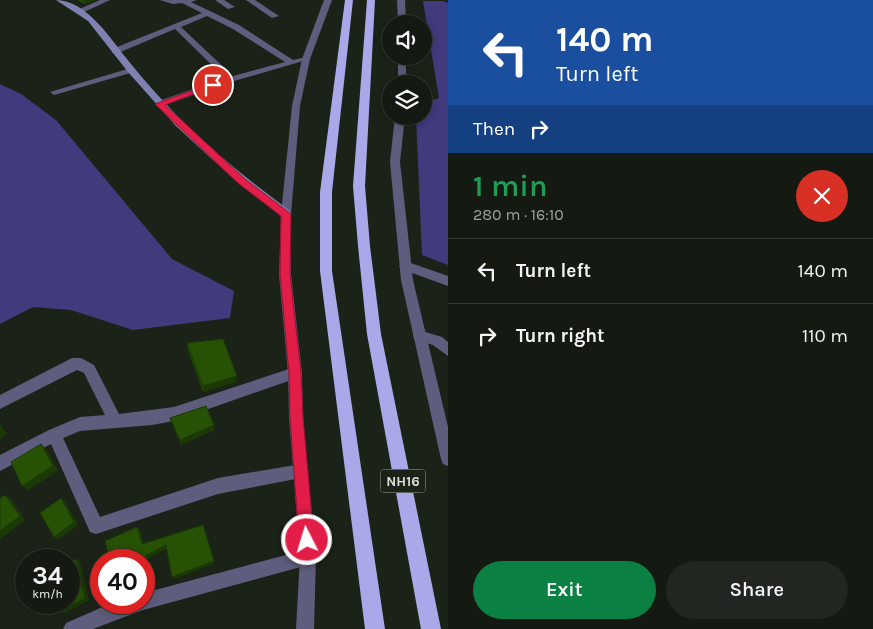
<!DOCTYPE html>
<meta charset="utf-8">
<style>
:root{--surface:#141a12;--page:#212720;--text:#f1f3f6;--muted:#9da19f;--line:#333832;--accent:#0b8043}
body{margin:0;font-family:Karla,sans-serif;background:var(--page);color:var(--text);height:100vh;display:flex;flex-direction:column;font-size:19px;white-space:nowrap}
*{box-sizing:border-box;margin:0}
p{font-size:16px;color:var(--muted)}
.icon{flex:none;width:28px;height:28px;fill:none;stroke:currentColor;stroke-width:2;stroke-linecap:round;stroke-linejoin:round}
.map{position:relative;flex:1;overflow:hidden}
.side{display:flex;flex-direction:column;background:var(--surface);width:425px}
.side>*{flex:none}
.top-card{background:#1a4fa0;color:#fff;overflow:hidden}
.fabs{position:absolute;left:382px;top:15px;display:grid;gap:10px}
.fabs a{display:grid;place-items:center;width:50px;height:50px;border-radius:50%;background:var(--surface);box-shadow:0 2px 12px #0003,0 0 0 1px var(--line);font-size:25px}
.speed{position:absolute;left:15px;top:549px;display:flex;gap:10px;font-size:25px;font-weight:700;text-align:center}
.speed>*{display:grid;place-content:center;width:65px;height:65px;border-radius:50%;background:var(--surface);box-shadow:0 2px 12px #0003,0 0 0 1px var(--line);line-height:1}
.speed small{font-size:12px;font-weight:400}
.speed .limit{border:8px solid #d22;background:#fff;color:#111}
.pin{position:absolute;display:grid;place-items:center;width:42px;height:42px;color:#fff;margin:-21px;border:2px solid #fff;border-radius:50%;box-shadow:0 1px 5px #0007}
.me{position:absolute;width:55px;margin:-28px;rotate:355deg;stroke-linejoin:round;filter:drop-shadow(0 0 4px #0008)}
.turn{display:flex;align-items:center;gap:18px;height:105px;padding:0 25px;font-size:22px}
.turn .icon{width:65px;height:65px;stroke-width:2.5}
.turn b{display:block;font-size:35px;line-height:42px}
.then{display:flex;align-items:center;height:48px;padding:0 25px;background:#0003;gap:10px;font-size:19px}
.round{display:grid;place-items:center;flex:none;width:52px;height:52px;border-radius:26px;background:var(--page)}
.overview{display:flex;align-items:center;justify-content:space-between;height:85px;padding:0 25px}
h1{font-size:30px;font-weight:600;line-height:38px;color:#1e9e55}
.action{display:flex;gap:10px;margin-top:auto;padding:10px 25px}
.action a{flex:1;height:58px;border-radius:30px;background:var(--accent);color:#fff;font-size:20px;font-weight:600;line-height:58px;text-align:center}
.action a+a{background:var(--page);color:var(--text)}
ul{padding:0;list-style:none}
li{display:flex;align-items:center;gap:15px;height:65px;padding:0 25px;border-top:1px solid var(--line)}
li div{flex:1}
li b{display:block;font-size:19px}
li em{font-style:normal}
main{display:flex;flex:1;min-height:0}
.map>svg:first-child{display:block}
.water{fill:#413a7d}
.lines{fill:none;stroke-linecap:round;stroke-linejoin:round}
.minor{fill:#5e5d7d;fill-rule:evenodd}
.tertiary{fill:#5e5d7d;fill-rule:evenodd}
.secondary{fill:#8180b2;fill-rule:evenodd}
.trunk{fill:#a9a8e8;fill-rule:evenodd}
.wall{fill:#224604}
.shaded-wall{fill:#1b3904}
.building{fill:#275105;stroke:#1b3904}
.route{fill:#e11d48;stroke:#92132f}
.labels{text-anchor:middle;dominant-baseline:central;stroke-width:4;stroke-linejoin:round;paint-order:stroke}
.shield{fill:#1b2318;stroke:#a1a79e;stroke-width:1}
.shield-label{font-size:14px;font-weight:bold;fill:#dbe0d8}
</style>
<main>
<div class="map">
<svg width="448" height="629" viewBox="0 0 448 629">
<rect width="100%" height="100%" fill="#1b2318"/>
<!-- water -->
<path class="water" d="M423,1H443L448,3V265L422,255L416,116H424V103L439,98Z
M0,84L21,94L56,120L172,259L234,291L230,318L133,330L71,310L33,307L0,324Z"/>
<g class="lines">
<!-- minor -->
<path class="minor" d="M100,0H110L82,13L75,11Z
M160,0H197L191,2L239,25L293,60L306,57L310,59L234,81L162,106H156V102L225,78L175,29L118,53H112V49L202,13L182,3L173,4ZM207,16L233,29L285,62L233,76L181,27Z
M215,0H224L235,7L228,9Z
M246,0H255L279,16L272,18Z
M131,68H134V72L54,95L50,92Z
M405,261L448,276V286L401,269L399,266Z
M419,330L442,337L448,342V356L433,345L414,339L413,335L414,331Z
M72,358H81L94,365L119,414L174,407L295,367L300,369L302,373L300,377L174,421L152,425L80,431L63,438L100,517L218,478L301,464L306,467L309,472L306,477L218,494L96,534L90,532L51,444L0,471V455L49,430L80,417L105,415L84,373L77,370L0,409V395Z
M308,549L314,551L316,557L314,563L308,565L143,610L93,629H63L66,623L114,602H144V593Z"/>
<!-- tertiary -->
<path class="tertiary" d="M324,0H332L310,59L300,106L291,214V274L302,373L303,417L316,557L314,629H296L300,557L289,417L288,373L279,274L281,214L292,106L302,59Z
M397,0H405L406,24H398Z
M398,56H406V84H398Z
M395,116H405L400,162L413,280L448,427V466L443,464L441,459L401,280L390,162Z"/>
<!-- secondary -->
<path class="secondary" d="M56,0C86,0 110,38 127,59C173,118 230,167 290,211L291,214L290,217H282L238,183L176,126L128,72L88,21Z"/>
<!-- trunk -->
<path class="trunk" d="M345,0H353L332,192V271L385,629H365L320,271V192Z
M367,0H375L365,186L370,246L381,334L441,629H421L367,334L358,246L353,186Z"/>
</g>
<!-- wall -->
<path class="wall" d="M77,0H95L85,4Z
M187,343L236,382L203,392L188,350Z
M170,418L214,430L181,445L172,423Z"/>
<!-- shaded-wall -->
<path class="shaded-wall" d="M84,0H95L85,4Z
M237,376L236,382L203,392V386Z
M0,424L7,434L0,439Z
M214,425V430L181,445L180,440Z
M41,444L46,449L58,471L28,490L22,486Z
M5,495L11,499L25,520L0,539V531Z
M61,498L65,502L78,525L58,540L54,537Z
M137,527L140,530L144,547L142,544Z
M166,545L167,548L144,561L138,560Z
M76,559L80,561L89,600L65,613L60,612Z
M214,561V564L174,579L172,577Z"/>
<!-- building -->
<path class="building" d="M223,339L237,376L203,386L187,343Z
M206,406L214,425L180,440L170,418Z
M41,444L53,466L22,486L11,462Z
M5,495L20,516L0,531V498Z
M61,498L74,522L54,537L40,513Z
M203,525L214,561L172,577L166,545L138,560H110L105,541L137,527L142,544Z
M76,559L85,598L60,612L58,602H69V562Z"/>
<!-- route -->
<path class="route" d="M210,84L217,85L165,105L245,179L291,214L290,274L301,373L303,417L314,540L312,545L307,547L301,545L299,540L290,417L289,373L280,274L281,216L238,183L155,104Z"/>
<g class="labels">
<!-- shield labels -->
<rect class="shield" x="380.5" y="469.5" width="45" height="23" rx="4"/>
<g class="shield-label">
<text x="403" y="481">NH16</text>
</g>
</g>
</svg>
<div class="fabs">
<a><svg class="icon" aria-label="sound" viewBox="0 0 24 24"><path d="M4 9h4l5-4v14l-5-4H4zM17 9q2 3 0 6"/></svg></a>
<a><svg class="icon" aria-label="layers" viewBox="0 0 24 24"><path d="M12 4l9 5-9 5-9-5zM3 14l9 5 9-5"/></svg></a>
</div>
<div class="speed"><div>34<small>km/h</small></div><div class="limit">40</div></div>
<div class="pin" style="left:213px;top:85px;background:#d93025"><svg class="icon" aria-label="arrive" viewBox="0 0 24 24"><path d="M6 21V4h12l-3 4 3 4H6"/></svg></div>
<svg class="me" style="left:307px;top:540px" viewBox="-20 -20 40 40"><circle r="17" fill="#e11d48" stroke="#fff" stroke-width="3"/><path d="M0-11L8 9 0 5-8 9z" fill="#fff"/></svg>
</div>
<section class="side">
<div class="top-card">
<div class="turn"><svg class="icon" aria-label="left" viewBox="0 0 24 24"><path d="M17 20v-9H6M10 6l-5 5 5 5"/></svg><div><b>140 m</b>Turn left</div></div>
<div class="then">Then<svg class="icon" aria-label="right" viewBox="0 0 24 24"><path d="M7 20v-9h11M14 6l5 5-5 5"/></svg></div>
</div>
<div class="overview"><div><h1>1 min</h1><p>280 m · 16:10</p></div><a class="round" style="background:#d93025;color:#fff"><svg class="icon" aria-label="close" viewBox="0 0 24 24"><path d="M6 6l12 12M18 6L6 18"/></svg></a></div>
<ul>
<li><svg class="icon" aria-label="left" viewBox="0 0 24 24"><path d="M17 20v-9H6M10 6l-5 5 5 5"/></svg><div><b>Turn left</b></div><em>140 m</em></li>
<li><svg class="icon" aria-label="right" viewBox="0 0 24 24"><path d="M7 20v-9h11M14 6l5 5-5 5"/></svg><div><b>Turn right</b></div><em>110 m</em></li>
</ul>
<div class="action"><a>Exit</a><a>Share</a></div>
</section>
</main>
